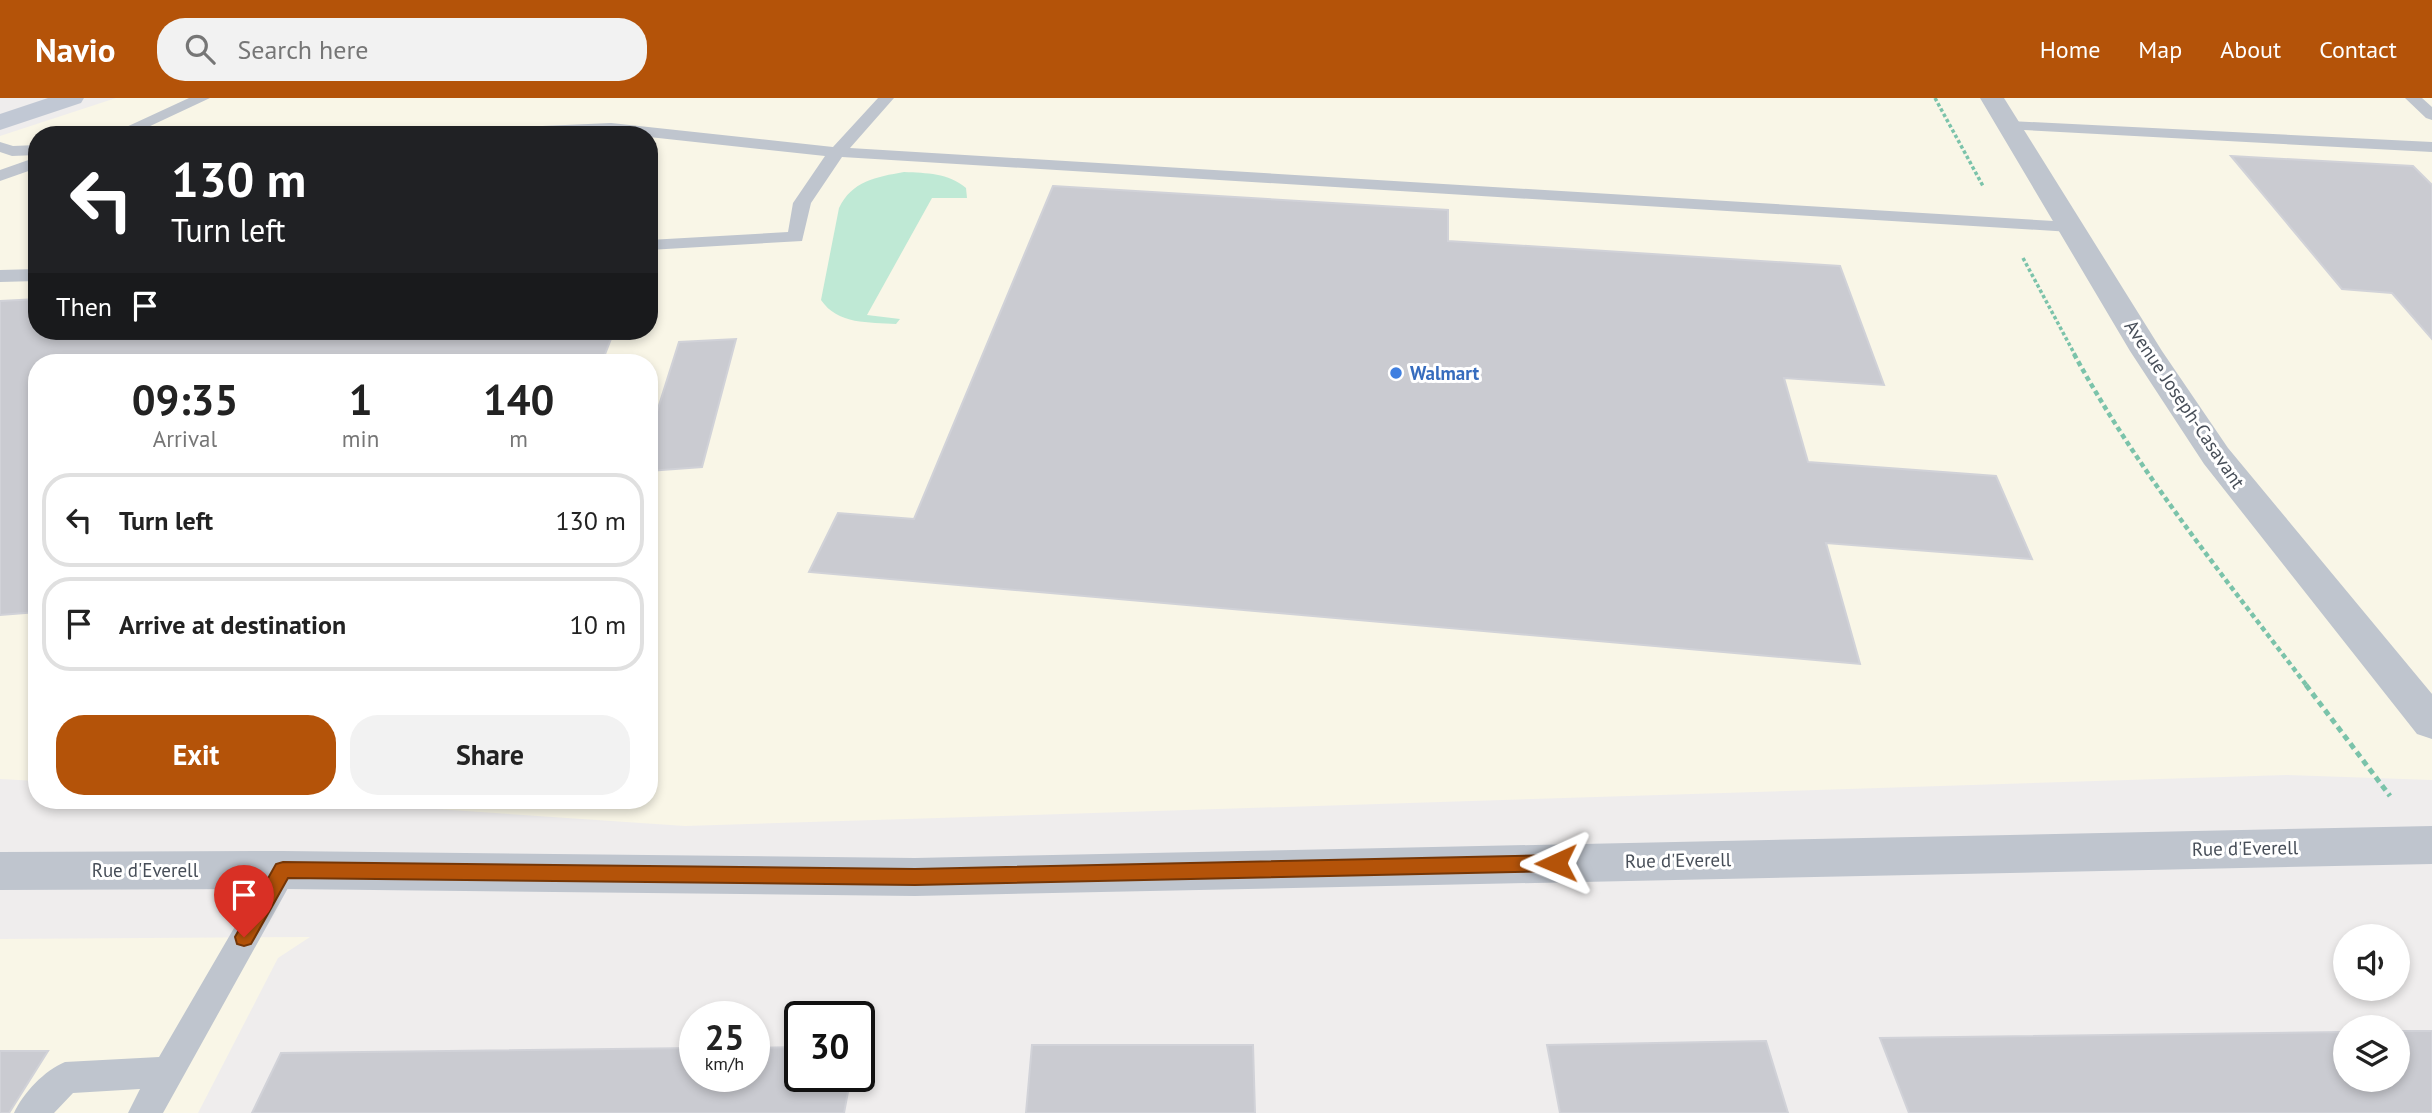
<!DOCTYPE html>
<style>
:root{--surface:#fff;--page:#f2f2f2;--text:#222;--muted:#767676;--line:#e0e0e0;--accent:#b45309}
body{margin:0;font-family:"PT Sans",sans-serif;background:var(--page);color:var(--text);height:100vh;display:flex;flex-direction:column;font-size:26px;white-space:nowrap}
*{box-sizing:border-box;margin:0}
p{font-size:23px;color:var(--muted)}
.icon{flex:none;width:38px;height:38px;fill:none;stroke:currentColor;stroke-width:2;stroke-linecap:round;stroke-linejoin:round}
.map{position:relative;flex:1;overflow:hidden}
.panel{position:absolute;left:28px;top:256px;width:630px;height:455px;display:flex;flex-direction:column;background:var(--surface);border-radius:28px;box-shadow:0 4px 10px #0003}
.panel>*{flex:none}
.banner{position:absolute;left:28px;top:28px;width:630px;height:214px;border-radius:28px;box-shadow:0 4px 10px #0003;background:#202124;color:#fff;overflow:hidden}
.fabs{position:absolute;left:2333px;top:826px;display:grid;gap:14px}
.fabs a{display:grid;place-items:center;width:77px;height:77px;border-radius:50%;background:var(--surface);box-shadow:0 4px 10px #0003;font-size:35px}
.speed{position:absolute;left:679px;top:903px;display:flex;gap:14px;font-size:35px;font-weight:700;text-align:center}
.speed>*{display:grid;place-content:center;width:91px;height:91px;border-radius:50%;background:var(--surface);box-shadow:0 4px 10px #0003;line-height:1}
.speed small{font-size:18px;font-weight:400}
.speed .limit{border:4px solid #111;border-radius:10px;background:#fff;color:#111}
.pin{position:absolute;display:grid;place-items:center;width:60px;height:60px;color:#fff;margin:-72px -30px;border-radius:50% 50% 50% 0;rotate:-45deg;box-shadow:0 0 7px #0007}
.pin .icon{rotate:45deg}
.me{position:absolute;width:77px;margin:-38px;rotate:269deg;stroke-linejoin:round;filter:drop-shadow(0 0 5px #0008)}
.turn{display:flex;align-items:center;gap:24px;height:147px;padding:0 28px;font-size:32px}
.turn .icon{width:91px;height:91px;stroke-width:2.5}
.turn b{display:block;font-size:49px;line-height:60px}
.then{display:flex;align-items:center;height:66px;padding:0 28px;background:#0003;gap:14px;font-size:26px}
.eta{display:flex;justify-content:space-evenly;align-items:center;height:119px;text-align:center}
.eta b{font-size:42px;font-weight:600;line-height:49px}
.button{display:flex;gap:14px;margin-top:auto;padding:14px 28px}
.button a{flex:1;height:80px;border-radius:28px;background:var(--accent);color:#fff;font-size:28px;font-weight:600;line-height:80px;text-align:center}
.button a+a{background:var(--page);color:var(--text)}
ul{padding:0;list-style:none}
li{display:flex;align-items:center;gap:21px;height:94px;margin:0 14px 10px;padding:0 14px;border:4px solid var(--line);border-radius:28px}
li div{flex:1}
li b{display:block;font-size:26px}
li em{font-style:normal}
header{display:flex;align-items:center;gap:42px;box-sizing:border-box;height:98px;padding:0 35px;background:var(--accent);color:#fff}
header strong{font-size:33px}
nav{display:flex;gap:38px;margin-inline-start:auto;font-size:24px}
.search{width:490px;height:63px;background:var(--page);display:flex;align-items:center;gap:18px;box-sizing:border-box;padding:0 24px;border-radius:28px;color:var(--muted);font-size:26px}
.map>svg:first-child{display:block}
.commercial{fill:#f9f6e7;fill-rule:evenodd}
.green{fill:#bfe9d5}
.building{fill:#cacbd1;stroke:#d1d2d8;stroke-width:2}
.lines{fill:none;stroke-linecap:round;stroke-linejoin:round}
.path-far2{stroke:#7bc3aa;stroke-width:3.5;stroke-dasharray:3.5 2.5;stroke-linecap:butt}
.path-far1{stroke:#7bc3aa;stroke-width:4.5;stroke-dasharray:5 3.5;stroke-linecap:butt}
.path{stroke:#7bc3aa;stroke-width:5;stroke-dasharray:6 4.5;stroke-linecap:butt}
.lane{fill:#bfc5ce;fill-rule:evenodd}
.street{fill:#bfc5ce;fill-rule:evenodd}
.secondary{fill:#c1c8d4;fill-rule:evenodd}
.route{fill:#b45309;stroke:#753606;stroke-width:2}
.shop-dot{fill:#3f7fe0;stroke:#fff;stroke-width:2.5}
.labels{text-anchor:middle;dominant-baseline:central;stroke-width:6;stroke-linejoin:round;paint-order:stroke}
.shop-label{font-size:19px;font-weight:bold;fill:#366cbe;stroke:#fff;text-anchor:start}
.street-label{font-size:19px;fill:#474e58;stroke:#fff}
</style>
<header>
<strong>Navio</strong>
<div class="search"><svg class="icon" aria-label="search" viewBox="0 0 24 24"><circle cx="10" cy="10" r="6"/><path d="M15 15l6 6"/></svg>Search here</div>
<nav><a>Home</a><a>Map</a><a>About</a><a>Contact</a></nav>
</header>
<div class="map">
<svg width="2432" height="1015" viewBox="0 0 2432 1015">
<rect width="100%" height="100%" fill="#efeded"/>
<!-- commercial -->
<path class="commercial" d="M116,0H2432V682L2287,677L685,728L304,702H649V264H37V683L0,681V38ZM37,37H649V233H37Z
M310,839L278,860L198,1015H0V841Z"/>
<!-- green -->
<path class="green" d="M904,74C927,75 948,75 966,90L967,100H932L867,217L900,221L896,226C869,224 838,227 821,202L839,110C852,83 876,79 904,74Z"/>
<!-- building -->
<path class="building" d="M2231,58L2413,68L2432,87V241L2392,195L2342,191Z
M1053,88L1448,112V143L1840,168L1884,287L1784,280L1808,364L1996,378L2032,461L1826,445L1860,566L809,474L838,415L914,421Z
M37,201V233H614L602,264H37V514L0,517V203Z
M736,241L702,369L649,373V339L679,244Z
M2398,933H2432V1015H1909L1880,940L2345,934V982H2398Z
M1766,943L1788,1015H1560L1547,947Z
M1032,947H1253L1255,1015H1026Z
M800,949V978H851L844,1015H252L281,955L695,950V978H754V950Z
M0,953H48L9,1015H0Z"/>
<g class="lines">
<!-- path-far2 -->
<path class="path-far2" d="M1935,0L1983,88
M2023,160L2075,257"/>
<!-- path-far1 -->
<path class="path-far1" d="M2074,256C2139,375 2225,480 2307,588"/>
<!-- path -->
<path class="path" d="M2306,587L2390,698"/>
<!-- lane -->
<path class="lane" d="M189,0H210L131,37H109Z
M878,0H894L850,50L2071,124L2080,129L2071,134L842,59L811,105L802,143L649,152V142L788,134L793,105L825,58L649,39V37H442L450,32L611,25L833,49Z
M2405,0H2422L2432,9V22L2426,20Z
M2010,23L2432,44V54L2004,31L2002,28L2004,25Z
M0,44L13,48L37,47V57L12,58L0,54Z
M37,59V70L0,83V72Z
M37,171V183L0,184V172Z
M283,760L293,763L298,772L163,1015H128L140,991L73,995L54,1015H14C23,995 45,972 65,964L159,959L273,763Z"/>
<!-- street -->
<path class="street" d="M1980,0H2004L2162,253L2228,350L2432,596V641L2417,636L2204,366L2130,253Z
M2432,728V766L915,798L283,791L0,792V754L283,753L915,760Z"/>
<!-- secondary -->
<path class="secondary" d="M48,0H84L81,5L0,32V16Z"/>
</g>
<!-- route -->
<path class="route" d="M1556,757L1563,759L1566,765L1563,770L1556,773L915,787L288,780L251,846L244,848L237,846L235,839L276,766L283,764L915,771Z"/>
<!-- markers -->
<circle class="shop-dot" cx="1396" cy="275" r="7"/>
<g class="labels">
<!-- shop labels -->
<g class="shop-label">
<text x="1410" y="275">Walmart</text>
</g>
<!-- street labels -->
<g class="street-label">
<text transform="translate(2185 306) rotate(56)">Avenue Joseph-Casavant</text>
<text transform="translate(2245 750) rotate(-1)">Rue d'Everell</text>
<text transform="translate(1678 762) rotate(-1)">Rue d'Everell</text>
<text x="145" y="772">Rue d'Everell</text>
</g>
</g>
</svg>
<div class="fabs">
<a><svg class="icon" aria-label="sound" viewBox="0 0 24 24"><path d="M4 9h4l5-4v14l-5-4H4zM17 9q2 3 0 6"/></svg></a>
<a><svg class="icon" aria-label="layers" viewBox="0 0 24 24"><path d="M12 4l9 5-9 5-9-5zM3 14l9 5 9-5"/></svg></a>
</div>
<div class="speed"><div>25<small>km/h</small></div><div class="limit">30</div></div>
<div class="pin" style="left:244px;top:839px;background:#d93025"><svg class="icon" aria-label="arrive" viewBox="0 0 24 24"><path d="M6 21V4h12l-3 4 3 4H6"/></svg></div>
<svg class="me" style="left:1556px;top:765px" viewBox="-20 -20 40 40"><path d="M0-17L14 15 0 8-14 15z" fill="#b45309" stroke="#fff" stroke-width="4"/></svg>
<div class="banner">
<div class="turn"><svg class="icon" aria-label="left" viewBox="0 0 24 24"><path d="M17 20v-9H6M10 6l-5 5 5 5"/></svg><div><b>130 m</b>Turn left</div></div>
<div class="then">Then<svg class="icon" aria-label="arrive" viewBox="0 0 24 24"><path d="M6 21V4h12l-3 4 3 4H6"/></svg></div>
</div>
<section class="panel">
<div class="eta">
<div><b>09:35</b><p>Arrival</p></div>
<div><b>1</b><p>min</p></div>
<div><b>140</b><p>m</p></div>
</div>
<ul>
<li><svg class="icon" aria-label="left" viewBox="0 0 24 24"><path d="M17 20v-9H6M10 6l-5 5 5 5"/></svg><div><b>Turn left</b></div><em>130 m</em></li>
<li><svg class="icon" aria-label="arrive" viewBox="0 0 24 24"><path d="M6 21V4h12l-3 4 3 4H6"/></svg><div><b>Arrive at destination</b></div><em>10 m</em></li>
</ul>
<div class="button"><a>Exit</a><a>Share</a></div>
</section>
</div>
